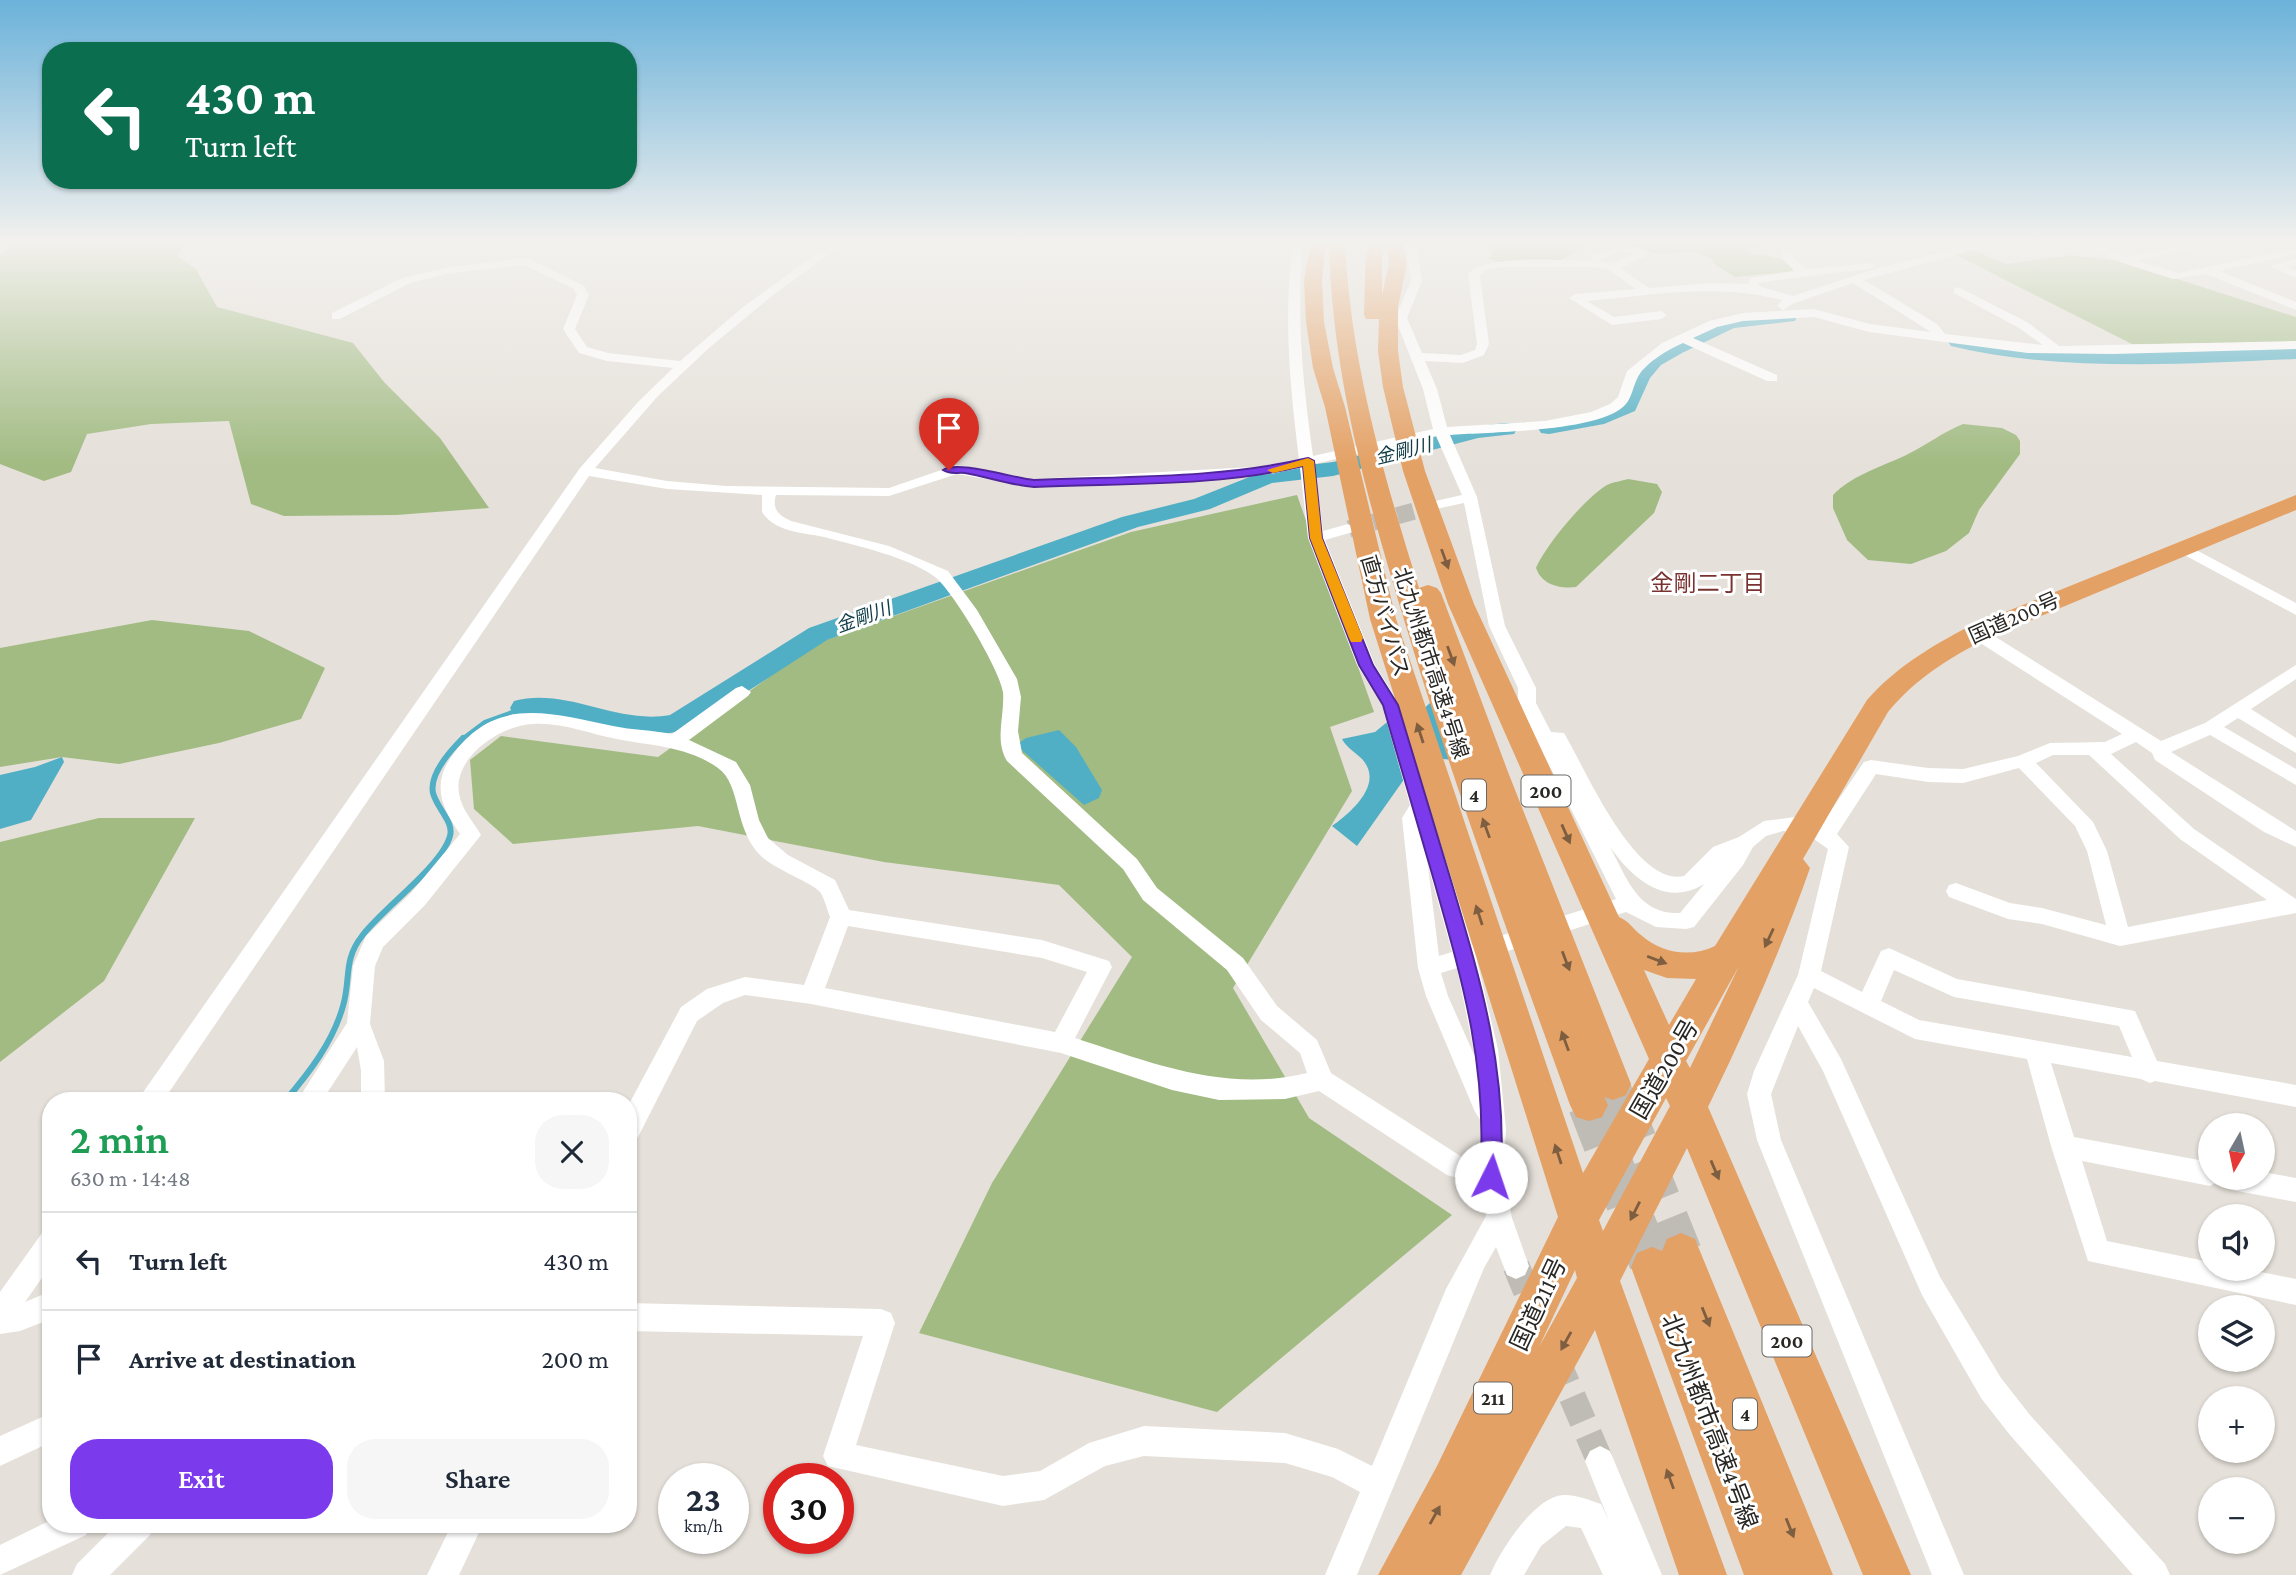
<!DOCTYPE html>
<meta charset="utf-8">
<style>
:root{--surface:#fff;--page:#f6f6f7;--text:#1f2937;--muted:#747a83;--line:#e0e1e3;--accent:#7c3aed}
body{margin:0;font-family:"Crimson Pro","Noto Sans JP",serif;background:var(--page);color:var(--text);height:100vh;display:flex;flex-direction:column;font-size:26px;white-space:nowrap}
*{box-sizing:border-box;margin:0}
p{font-size:23px;color:var(--muted)}
.icon{flex:none;width:38px;height:38px;fill:none;stroke:currentColor;stroke-width:2;stroke-linecap:round;stroke-linejoin:round}
.map{position:relative;flex:1;overflow:hidden}
.side{position:absolute;left:42px;top:1092px;width:595px;height:441px;display:flex;flex-direction:column;background:var(--surface);border-radius:28px;box-shadow:0 2px 5px #0004}
.side>*{flex:none}
.guide{position:absolute;left:42px;top:42px;width:595px;height:147px;border-radius:28px;box-shadow:0 2px 5px #0004;background:#0b6e4f;color:#fff;overflow:hidden}
.needle{width:46px;rotate:189deg}
.buttons{position:absolute;left:2198px;top:1113px;display:grid;gap:14px}
.buttons a{display:grid;place-items:center;width:77px;height:77px;border-radius:50%;background:var(--surface);box-shadow:0 2px 5px #0004;font-size:35px}
.speed{position:absolute;left:658px;top:1463px;display:flex;gap:14px;font-size:35px;font-weight:700;text-align:center}
.speed>*{display:grid;place-content:center;width:91px;height:91px;border-radius:50%;background:var(--surface);box-shadow:0 2px 5px #0004;line-height:1}
.speed small{font-size:18px;font-weight:400}
.speed .limit{border:10px solid #d22;background:#fff;color:#111}
.pin{position:absolute;display:grid;place-items:center;width:60px;height:60px;color:#fff;margin:-72px -30px;border-radius:50% 50% 50% 0;rotate:-45deg;box-shadow:0 0 7px #0007}
.pin .icon{rotate:45deg}
.me{position:absolute;width:77px;margin:-38px;rotate:4deg;stroke-linejoin:round;filter:drop-shadow(0 0 5px #0008)}
.turn{display:flex;align-items:center;gap:24px;height:147px;padding:0 28px;font-size:32px}
.turn .icon{width:91px;height:91px;stroke-width:2.5}
.turn b{display:block;font-size:49px;line-height:60px}
.round{display:grid;place-items:center;flex:none;width:74px;height:74px;border-radius:28px;background:var(--page)}
.overview{display:flex;align-items:center;justify-content:space-between;height:119px;padding:0 28px}
h1{font-size:42px;font-weight:600;line-height:52px;color:#1e9e55}
.cta{display:flex;gap:14px;margin-top:auto;padding:14px 28px}
.cta a{flex:1;height:80px;border-radius:28px;background:var(--accent);color:#fff;font-size:28px;font-weight:600;line-height:80px;text-align:center}
.cta a+a{background:var(--page);color:var(--text)}
ul{padding:0;list-style:none}
li{display:flex;align-items:center;gap:21px;height:98px;padding:0 28px;border-top:2px solid var(--line)}
li div{flex:1}
li b{display:block;font-size:26px}
li em{font-style:normal}
.map>svg:first-child{display:block}
.green{fill:#a1bb82}
.water{fill:#51afc5}
.lines{fill:none;stroke-linecap:round;stroke-linejoin:round}
.stream-far1{stroke:#51afc5;stroke-width:4.5}
.stream{stroke:#51afc5;stroke-width:6}
.river{fill:#51afc5;fill-rule:evenodd}
.minor-tunnel-far1{stroke:#bfbbb5;stroke-width:17;stroke-dasharray:17 8;stroke-linecap:butt}
.minor-tunnel{stroke:#bfbbb5;stroke-width:27;stroke-dasharray:27 14;stroke-linecap:butt}
.highway-tunnel-far1{stroke:#bfbbb5;stroke-width:32;stroke-dasharray:32 17;stroke-linecap:butt}
.highway-tunnel{stroke:#bfbbb5;stroke-width:42;stroke-dasharray:42 21;stroke-linecap:butt}
.minor{fill:#fff;fill-rule:evenodd}
.highway{fill:#e4a165;fill-rule:evenodd}
.oneway{fill:#7d5e41}
.route{fill:#7c3aed;stroke:#51269a;stroke-width:2}
.slow{fill:#f59e0b}
.labels{text-anchor:middle;dominant-baseline:central;stroke-width:6;stroke-linejoin:round;paint-order:stroke}
.far-water-label{font-size:19px;font-style:italic;fill:#0f3b45;stroke:#fff}
.shield{fill:#fff;stroke:#696866;stroke-width:2}
.shield-label{font-size:19px;font-weight:bold;fill:#292724}
.street-label{font-size:21px;fill:#292724;stroke:#fff}
.neighbourhood-label{font-size:23px;fill:#793230;stroke:#fff}
.near-street-label{font-size:24px;fill:#292724;stroke:#fff}
</style>
<div class="map">
<svg width="2296" height="1575" viewBox="0 0 2296 1575">
<rect width="100%" height="100%" fill="#e5e0d9"/>
<!-- green -->
<path class="green" d="M13,244H185L177,256L196,269L217,307L353,343L384,382L440,438L489,508L396,515L284,516L251,504L229,421L151,424L87,434L71,472L44,481L0,464V255Z
M1491,244H1589L1559,261L1499,262L1487,258L1492,255Z
M1628,244H1767L1747,250C1758,258 1769,253 1782,260C1787,262 1792,268 1796,271L1735,277L1714,264L1712,259L1693,251L1657,254Z
M1970,249L2007,264L2071,255L2121,261L2296,317V341L2276,343L2132,344L1954,254Z
M1963,424L2002,428L2016,435L2020,441V454L1979,510L1969,533L1946,551L1911,564L1868,560L1847,540L1833,508V495C1853,474 1885,466 1910,453C1928,444 1943,432 1963,424Z
M1628,479L1657,484L1662,492L1654,513L1576,587C1560,589 1542,585 1536,568C1546,545 1584,499 1607,485C1613,482 1622,481 1628,479Z
M1297,495L1374,712L1330,727L1352,791L1233,988L1309,1118L1452,1215L1217,1412L919,1333L992,1183L1132,957L1059,885L884,862L698,826L513,844L474,809L470,760L501,736L658,757L815,644L1131,532Z
M152,620L249,631L325,668L301,719L219,743L119,764L62,757L0,767V648Z
M99,818H195L104,981L0,1062V842Z"/>
<!-- water -->
<path class="water" d="M1430,703L1476,762L1443,759L1405,778L1357,846L1332,826C1350,813 1385,784 1362,759C1355,752 1347,748 1342,739L1375,732L1386,723L1420,712Z
M1059,730L1076,747L1102,790L1099,798L1084,805L1016,745L1026,738Z
M62,757L64,762L31,820L0,829V775L35,767Z"/>
<g class="lines">
<!-- stream-far1 -->
<path class="stream-far1" d="M461,740L485,722L524,708"/>
<!-- stream -->
<path class="stream" d="M285,1101C309,1073 333,1042 343,1006C351,979 343,960 362,936C382,909 442,866 450,836C452,829 449,822 445,816C441,809 435,801 433,793C429,774 451,750 463,738"/>
<!-- river -->
<path class="river" d="M1788,311L1797,317L1795,321L1734,328L1682,353L1661,365L1650,378L1635,411L1604,424L1549,434L1541,433L1538,428L1541,423L1592,414L1619,403L1634,372L1647,357L1668,345L1723,319Z
M1958,336C2071,354 2182,353 2296,347V359C2187,364 2057,372 1951,346L1948,342L1951,338Z
M1506,423L1514,424L1517,429L1514,434L1478,438L1333,476L1272,483L1210,509L1138,527L827,640L689,729C637,743 618,725 569,719C551,716 532,719 514,715L510,708L514,701C567,687 617,725 670,715L809,628L1122,517L1194,499L1267,470L1333,462L1477,426Z"/>
<!-- minor-tunnel-far1 -->
<path class="minor-tunnel-far1" d="M1349,529L1436,505"/>
<!-- minor-tunnel -->
<path class="minor-tunnel" d="M1516,1266L1534,1309
M1556,1359L1600,1461"/>
<!-- highway-tunnel-far1 -->
<path class="highway-tunnel-far1" d="M1613,1084L1621,1103"/>
<!-- highway-tunnel -->
<path class="highway-tunnel" d="M1620,1102L1681,1253
M1589,1105L1652,1267"/>
<!-- minor -->
<path class="minor" d="M830,244H843L773,295L709,348L657,397L595,468L667,481L726,486L889,488L956,465L1034,479L1271,466L1299,459C1290,386 1283,318 1293,244H1303C1296,316 1303,385 1313,456L1433,429L1423,389L1395,318L1411,281L1405,244H1416L1422,281L1407,318L1422,353L1461,355L1475,350L1477,344L1468,274C1487,253 1563,261 1592,261L1591,256C1616,245 1622,242 1648,251V255L1620,268L1649,288L1711,283L1748,284L1750,278L1794,271L1783,259L1782,252L1788,249L1792,250L1794,258L1806,269L1870,263L1876,266L1870,269C1832,273 1796,277 1758,283L1761,287L1793,296L1881,267L1976,244H1995L1864,280L1937,324L1945,334L2043,345L2019,328L1954,293V289L1958,287L2027,322L2059,346L2296,341V349L2113,354L2028,353L1869,332L1814,317L1743,321L1717,327L1693,338L1777,375V381H1767L1683,343C1669,349 1643,364 1637,379C1632,389 1632,399 1623,407C1595,432 1488,432 1450,435L1477,497L1505,626L1536,688V703L1551,732L1564,733C1585,768 1635,887 1684,876L1713,847L1739,837L1764,821L1795,817L1821,825L1864,762L1871,760L1928,768L1963,769L2018,756L2050,743L2105,742L2122,734L1971,637L1969,633L1971,629H1983L2161,741L2205,723L2296,665V679L2251,709L2296,738V753L2238,718L2224,727L2296,769V785L2210,735L2171,752L2296,831V847L2264,832L2155,760L2152,753L2136,742L2111,754L2194,829L2296,899V913L2120,946L2042,924L2008,919L1949,897L1946,891L1949,885L1956,883L2010,903L2042,908L2106,925L2087,851L2075,826L2019,768L1963,783L1928,782L1876,774L1837,834L1849,847L1821,971L1862,992L1881,951L1889,948L1957,979L2135,1011L2157,1061L2296,1085V1107L2155,1081L2150,1083L2141,1079L2051,1063L2074,1137L2210,1162V1178H2263V1172L2296,1178V1202L2232,1190L2223,1186L2220,1180L2210,1186L2082,1161L2107,1241L2210,1262V1269H2246L2296,1279V1305L2088,1261L2051,1146L2027,1059L1915,1039L1814,988L1808,1002L1841,1059L1940,1277L2001,1378L2030,1415L2165,1564L2170,1575H2133L2010,1435L1981,1398L1922,1295L1823,1071L1798,1026L1771,1094L1781,1140L1964,1575H1932L1757,1140L1747,1094L1754,1071L1798,975L1828,849L1811,837L1795,832L1783,831L1766,836L1753,847L1743,865L1694,927L1686,929L1656,927L1626,912L1477,961L1498,1049L1506,1129L1504,1177L1512,1218L1529,1266L1525,1275L1516,1279L1507,1275L1496,1247L1484,1268L1357,1575H1325L1360,1492L1332,1477L1285,1463L1144,1456L1105,1466L1044,1500L1003,1506L828,1466L823,1456L863,1336L628,1331V1303L881,1309L891,1313L895,1323L856,1445L1003,1476L1040,1471L1089,1443L1144,1426L1285,1433L1338,1449L1372,1466L1446,1289L1486,1216L1480,1185L1447,1175L1319,1091L1285,1099L1219,1100L1172,1090L1061,1053L811,1004L745,995L723,1003L697,1021L637,1139L628,1142V1106L681,1007L707,989L745,977L804,985L830,917C827,910 825,899 820,892C814,884 775,869 762,857C733,830 742,785 718,768C687,746 652,746 617,739C589,734 562,722 533,724C501,725 453,757 459,793C461,809 473,821 481,835L425,905L383,947L375,966L370,1024L384,1061L385,1101H361V1071L357,1047L322,1101H297L347,1023L353,966L366,936L411,893L460,834C442,808 431,785 452,756C496,694 551,714 613,726C632,730 652,730 672,734L736,688L742,686L751,692L748,696L689,740L736,762L750,785L759,820L768,838L788,855L835,880L849,910L1042,940L1109,961L1112,967L1075,1038C1152,1063 1226,1093 1307,1073L1300,1053L1261,1020L1227,970L1143,900L1123,869L1007,761C994,739 1005,716 1003,692C1000,670 953,591 935,577C909,557 857,546 824,537C802,532 776,533 762,512V495L667,489L589,476L163,1101H137L580,468L638,402L673,368L607,361L579,353L563,329L577,295L573,288L524,265L451,273L410,283L340,319H332V313L402,278L451,267L515,259H530L584,286L589,295L575,329L587,347L608,353L680,361L743,307ZM1623,250L1634,253L1611,263L1596,261ZM1502,267H1594L1609,270L1636,289L1575,294L1569,298L1612,325L1661,319L1667,315L1661,311L1614,317L1587,301C1654,295 1716,283 1782,300L1777,306L1783,310L1792,304L1853,283L1931,332L1870,324L1814,309L1743,313L1709,321L1662,343L1627,371L1618,397L1610,404L1591,412L1545,421L1447,427L1437,389L1425,361L1463,363L1484,355L1489,344L1480,275L1485,270ZM1436,436L1462,495L1431,502L1429,505L1436,509L1464,503L1489,626L1518,688V703L1616,899L1472,945L1400,705L1375,665L1325,540L1353,532L1356,529L1348,524L1323,531L1314,464ZM1300,468L1308,538L1357,665L1382,705L1410,805L1402,818L1418,968L1426,996L1475,1112L1481,1121L1482,1129L1479,1162L1462,1157L1331,1073L1317,1040L1277,1006L1243,958L1157,888L1137,859L1022,753L1018,731L1021,697L1017,679L977,610L948,571L889,546L791,521C778,515 772,509 776,495L889,496L957,474L1034,487L1271,474ZM2053,755H2089L2180,839L2267,900L2128,927L2107,851L2093,822L2036,763ZM1610,847C1632,878 1665,908 1704,884L1680,913C1638,915 1627,878 1610,847ZM1428,866L1452,952L1439,956ZM848,926L1042,958L1087,972L1055,1032L825,988ZM1457,968L1475,1057L1448,996L1441,973ZM1894,970L1954,997L2119,1026L2132,1057L1919,1020L1881,1001Z
M2085,244H2099L2126,257L2186,244H2207L2138,261L2178,273L2296,248V254L2219,271L2296,302V310L2206,274L2173,279L2120,262Z
M2296,259V265L2288,267L2296,271V278L2270,266Z
M2183,543L2296,603V615L2177,551L2175,548Z
M51,1230V1265L25,1302L51,1291V1319L20,1331L0,1334V1292L42,1233Z
M51,1413V1442L0,1466V1436Z
M1600,1446L1610,1451L1662,1575H1603L1581,1528L1566,1526L1541,1546L1524,1575H1490C1500,1551 1534,1497 1563,1495C1575,1494 1590,1500 1601,1504L1609,1521L1585,1461L1590,1451Z
M51,1520V1524H90L86,1535L0,1575V1545Z
M117,1524H154L150,1535L110,1575H72L77,1564Z
M452,1524H483L459,1575H427Z"/>
<!-- highway -->
<path class="highway" d="M1310,244H1326L1322,280L1324,322L1333,368L1345,407L1396,619L1583,1173L1649,1059L1448,604L1403,471L1383,387L1378,351L1379,319H1366L1364,315L1366,244H1382V295L1389,263L1387,244H1403L1407,263L1398,307V351L1403,387L1425,471L1474,604L1619,917C1629,921 1633,929 1641,935C1661,953 1690,958 1715,946L1867,700C1895,668 1930,647 1968,627L2296,495V510L1986,639C1949,658 1915,679 1888,712L1803,859L1810,868C1781,950 1746,1029 1708,1107L1911,1575H1863L1687,1148L1620,1281L1727,1575H1679L1595,1330L1461,1575H1378L1437,1466L1558,1217L1370,619L1325,407L1313,368L1306,322L1304,280ZM1739,966L1690,1068L1686,1061ZM1644,970L1667,978L1696,979L1669,1025ZM1666,1098L1670,1106L1603,1231L1599,1220ZM1575,1270L1577,1278L1539,1347Z
M1329,244H1345C1351,363 1383,474 1419,588L1428,585L1437,588L1441,593L1508,772L1631,1084L1626,1095L1613,1100L1604,1097L1608,1105L1602,1117L1589,1121L1576,1117L1570,1105C1512,945 1454,785 1405,623C1367,498 1332,375 1329,244Z
M1681,1233L1695,1239L1833,1575H1744L1631,1267L1637,1253L1652,1247L1662,1251L1667,1239Z"/>
</g>
<!-- one-way arrows -->
<defs><path id="oneway-solid" d="M-6-.8H1V-3.2L6.5 0L1 3.2V.8H-6Z" transform="scale(1.75)"/></defs>
<g class="oneway">
<use href="#oneway-solid" transform="translate(1445 559) rotate(70)"/>
<use href="#oneway-solid" transform="translate(1451 656) rotate(70)"/>
<use href="#oneway-solid" transform="translate(1420 733) rotate(-108)"/>
<use href="#oneway-solid" transform="translate(1486 828) rotate(-110)"/>
<use href="#oneway-solid" transform="translate(1566 834) rotate(66)"/>
<use href="#oneway-solid" transform="translate(1479 915) rotate(-108)"/>
<use href="#oneway-solid" transform="translate(1769 938) rotate(115)"/>
<use href="#oneway-solid" transform="translate(1657 960) rotate(21)"/>
<use href="#oneway-solid" transform="translate(1566 961) rotate(69)"/>
<use href="#oneway-solid" transform="translate(1565 1041) rotate(-110)"/>
<use href="#oneway-solid" transform="translate(1558 1154) rotate(-108)"/>
<use href="#oneway-solid" transform="translate(1715 1170) rotate(67)"/>
<use href="#oneway-solid" transform="translate(1635 1211) rotate(117)"/>
<use href="#oneway-solid" transform="translate(1706 1317) rotate(68)"/>
<use href="#oneway-solid" transform="translate(1566 1341) rotate(119)"/>
<use href="#oneway-solid" transform="translate(1670 1479) rotate(-110)"/>
<use href="#oneway-solid" transform="translate(1435 1515) rotate(-61)"/>
<use href="#oneway-solid" transform="translate(1790 1528) rotate(68)"/>
</g>
<!-- sky -->
<linearGradient id="sky" x2="0" y2="1"><stop stop-color="#6bb2da"/><stop offset="0.52" stop-color="#f3f1ee"/><stop offset="1" stop-color="#f3f1ee" stop-opacity="0"/></linearGradient>
<rect width="2296" height="465" fill="url(#sky)"/>
<!-- route -->
<path class="route" d="M1308,458L1314,461L1322,538L1373,665L1398,705C1416,765 1434,825 1452,884C1482,985 1507,1070 1501,1177L1498,1184L1491,1187L1483,1184L1480,1177C1488,1070 1464,986 1435,884C1418,825 1400,765 1383,705L1359,665L1310,538L1303,466C1216,487 1122,483 1034,487C1010,485 988,477 965,473C957,472 950,475 943,470C957,460 1013,478 1034,480C1124,476 1219,479 1308,458Z"/>
<!-- slow -->
<path class="slow" d="M1308,458L1314,461L1322,538L1363,638L1361,642H1351L1349,638L1310,538L1303,466L1273,473L1267,470Z"/>
<g class="labels">
<!-- far-water labels -->
<g class="far-water-label">
<text transform="translate(1403 451) rotate(-14)">金剛川</text>
<text transform="translate(863 617) rotate(-20)">金剛川</text>
</g>
<!-- shield labels -->
<g class="shield">
<rect x="1521.5" y="775.5" width="49" height="31" rx="5"/>
<rect x="1462" y="779.5" width="24" height="31" rx="5"/>
<rect x="1762.5" y="1325.5" width="49" height="31" rx="5"/>
<rect x="1474" y="1382.5" width="38" height="31" rx="5"/>
<rect x="1733" y="1398.5" width="24" height="31" rx="5"/>
</g>
<g class="shield-label">
<text x="1546" y="791">200</text>
<text x="1474" y="795">4</text>
<text x="1787" y="1341">200</text>
<text x="1493" y="1398">211</text>
<text x="1745" y="1414">4</text>
</g>
<!-- street labels -->
<g class="street-label">
<text transform="translate(1385 616) rotate(74)">直方バイパス</text>
<text transform="translate(2014 618) rotate(-24)">国道200号</text>
<text transform="translate(1431 663) rotate(72)">北九州都市高速4号線</text>
</g>
<!-- neighbourhood labels -->
<g class="neighbourhood-label">
<text x="1708" y="583">金剛二丁目</text>
</g>
<!-- near-street labels -->
<g class="near-street-label">
<text transform="translate(1664 1069) rotate(-60)">国道200号</text>
<text transform="translate(1538 1304) rotate(-65)">国道211号</text>
<text transform="translate(1710 1421) rotate(69)">北九州都市高速4号線</text>
</g>
</g>
</svg>
<div class="buttons">
<a><svg class="needle" viewBox="-14 -14 28 28"><path d="M0-13l5 13h-10z" fill="#e53935"/><path d="M0 13l5-13h-10z" fill="#747a83"/></svg></a>
<a><svg class="icon" aria-label="sound" viewBox="0 0 24 24"><path d="M4 9h4l5-4v14l-5-4H4zM17 9q2 3 0 6"/></svg></a>
<a><svg class="icon" aria-label="layers" viewBox="0 0 24 24"><path d="M12 4l9 5-9 5-9-5zM3 14l9 5 9-5"/></svg></a>
<a>+</a>
<a>−</a>
</div>
<div class="speed"><div>23<small>km/h</small></div><div class="limit">30</div></div>
<div class="pin" style="left:949px;top:470px;background:#d93025"><svg class="icon" aria-label="arrive" viewBox="0 0 24 24"><path d="M6 21V4h12l-3 4 3 4H6"/></svg></div>
<svg class="me" style="left:1491px;top:1177px" viewBox="-20 -20 40 40"><circle r="19" fill="#fff"/><path d="M0-13L10 11 0 6-10 11z" fill="#7c3aed"/></svg>
<div class="guide">
<div class="turn"><svg class="icon" aria-label="left" viewBox="0 0 24 24"><path d="M17 20v-9H6M10 6l-5 5 5 5"/></svg><div><b>430 m</b>Turn left</div></div>
</div>
<section class="side">
<div class="overview"><div><h1>2 min</h1><p>630 m · 14:48</p></div><a class="round"><svg class="icon" aria-label="close" viewBox="0 0 24 24"><path d="M6 6l12 12M18 6L6 18"/></svg></a></div>
<ul>
<li><svg class="icon" aria-label="left" viewBox="0 0 24 24"><path d="M17 20v-9H6M10 6l-5 5 5 5"/></svg><div><b>Turn left</b></div><em>430 m</em></li>
<li><svg class="icon" aria-label="arrive" viewBox="0 0 24 24"><path d="M6 21V4h12l-3 4 3 4H6"/></svg><div><b>Arrive at destination</b></div><em>200 m</em></li>
</ul>
<div class="cta"><a>Exit</a><a>Share</a></div>
</section>
</div>
